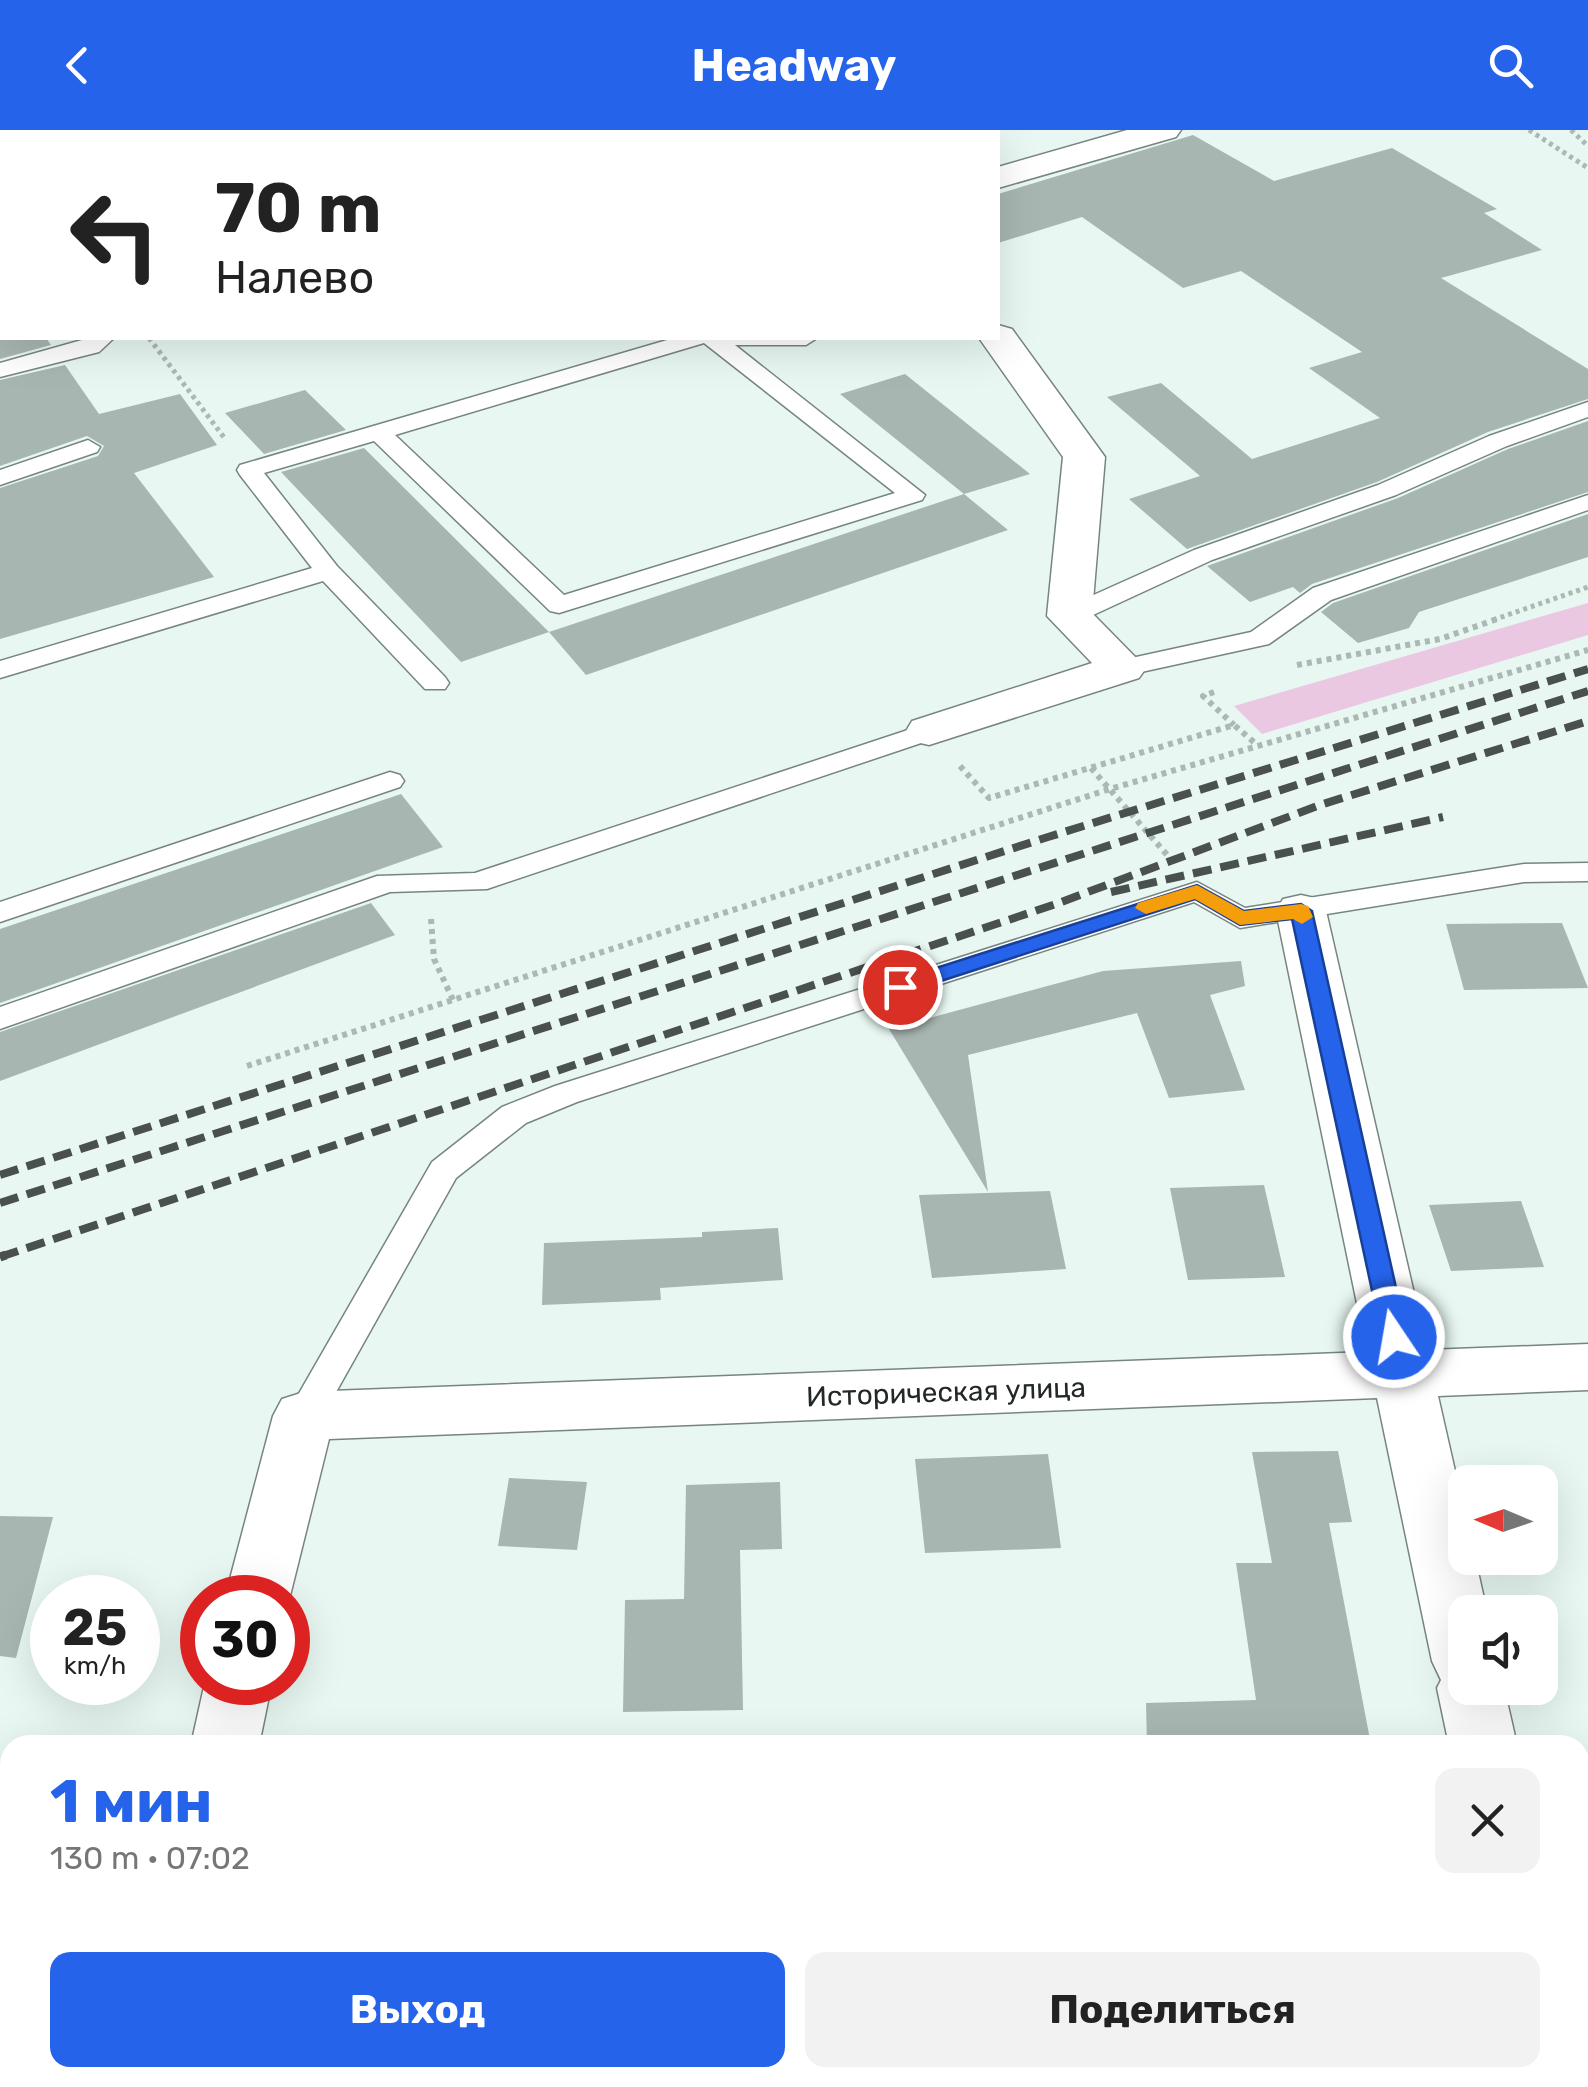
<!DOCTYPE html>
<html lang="ru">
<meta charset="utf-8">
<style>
:root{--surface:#fff;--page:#f2f2f2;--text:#222;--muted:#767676;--accent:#2563eb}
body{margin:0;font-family:Rubik,sans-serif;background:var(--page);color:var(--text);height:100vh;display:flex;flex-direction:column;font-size:38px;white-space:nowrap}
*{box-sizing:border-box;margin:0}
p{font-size:32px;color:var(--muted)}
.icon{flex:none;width:55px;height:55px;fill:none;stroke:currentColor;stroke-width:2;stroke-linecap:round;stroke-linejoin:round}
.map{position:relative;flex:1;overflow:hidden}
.drawer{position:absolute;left:0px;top:1605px;width:1590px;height:352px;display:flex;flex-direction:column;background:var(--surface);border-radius:30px 30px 0 0;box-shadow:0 10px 40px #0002}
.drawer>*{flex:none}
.hud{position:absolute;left:0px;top:0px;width:1000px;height:210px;box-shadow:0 10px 40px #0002;background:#fff;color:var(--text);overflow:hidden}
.needle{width:65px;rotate:272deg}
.fabs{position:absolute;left:1448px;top:1335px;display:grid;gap:20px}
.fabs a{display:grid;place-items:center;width:110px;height:110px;border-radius:20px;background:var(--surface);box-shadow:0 10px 40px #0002;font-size:50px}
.speed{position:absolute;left:30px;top:1445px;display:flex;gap:20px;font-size:50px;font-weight:700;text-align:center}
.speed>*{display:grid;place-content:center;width:130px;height:130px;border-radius:50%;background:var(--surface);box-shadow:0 10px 40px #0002;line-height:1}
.speed small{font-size:25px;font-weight:400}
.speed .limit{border:15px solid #d22;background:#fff;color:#111}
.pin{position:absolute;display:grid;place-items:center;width:85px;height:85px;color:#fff;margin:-42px;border:5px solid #fff;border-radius:50%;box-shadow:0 2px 10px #0007}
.me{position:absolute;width:110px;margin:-55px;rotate:348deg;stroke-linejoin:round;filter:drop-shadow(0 0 8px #0008)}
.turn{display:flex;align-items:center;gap:35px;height:210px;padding:0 50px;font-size:45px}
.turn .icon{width:130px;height:130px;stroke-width:2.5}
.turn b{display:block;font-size:70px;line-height:85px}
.round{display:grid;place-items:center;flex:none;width:105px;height:105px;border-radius:20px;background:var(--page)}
.summary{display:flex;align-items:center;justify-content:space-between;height:170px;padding:0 50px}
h1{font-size:60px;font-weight:700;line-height:75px;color:var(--accent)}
.cta{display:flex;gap:20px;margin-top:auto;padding:20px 50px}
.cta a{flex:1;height:115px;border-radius:20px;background:var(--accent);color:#fff;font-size:40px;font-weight:700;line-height:115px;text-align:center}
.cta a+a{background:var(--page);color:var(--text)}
header{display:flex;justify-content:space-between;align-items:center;height:130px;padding:0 50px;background:var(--accent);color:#fff;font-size:45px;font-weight:700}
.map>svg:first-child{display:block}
.green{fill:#eac8e2}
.building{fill:#a8b6b2}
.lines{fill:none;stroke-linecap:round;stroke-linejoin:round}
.service-casing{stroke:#778580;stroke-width:3}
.minor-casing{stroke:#778580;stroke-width:3}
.primary-casing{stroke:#778580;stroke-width:58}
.path-far1{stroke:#abb8b3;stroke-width:5;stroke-dasharray:4 4;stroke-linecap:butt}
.path{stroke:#abb8b3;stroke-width:6;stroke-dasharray:5 5;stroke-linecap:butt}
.service{fill:#fff;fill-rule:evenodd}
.minor{fill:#fff;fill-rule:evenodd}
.primary{stroke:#fff;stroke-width:55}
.rail-far1{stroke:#49504e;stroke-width:8;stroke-dasharray:19 9;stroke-linecap:butt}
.rail{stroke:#49504e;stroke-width:9;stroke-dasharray:24 12;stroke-linecap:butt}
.route{fill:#2563eb;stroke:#184099;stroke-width:2.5}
.slow{fill:#f59e0b}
.labels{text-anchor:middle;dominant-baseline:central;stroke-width:10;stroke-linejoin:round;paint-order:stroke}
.street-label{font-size:28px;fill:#222826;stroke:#fff}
</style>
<header><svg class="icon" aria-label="back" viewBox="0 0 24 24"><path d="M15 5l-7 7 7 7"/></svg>Headway<svg class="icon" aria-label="search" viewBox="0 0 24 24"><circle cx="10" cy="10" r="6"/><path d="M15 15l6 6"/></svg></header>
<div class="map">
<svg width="1588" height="1957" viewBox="0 0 1588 1957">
<rect width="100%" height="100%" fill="#e8f7f2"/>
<!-- green -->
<path class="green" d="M1588,473V505L1262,604L1234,576Z"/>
<!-- building -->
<path class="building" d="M1193,5L1274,51L1392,18L1497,79L1484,83L1542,120L1441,148L1588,239V269L1488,302L1377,352L1187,419L1129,369L1200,346L1107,267L1161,253L1252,329L1380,288L1309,238L1362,222L1241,141L1183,158L1082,87L998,113V64Z
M0,208H46L51,215L0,229Z
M65,235L99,284L180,264L217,315L134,343L214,447L0,509V358L98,326L104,316L87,306L0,336V250Z
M905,244L1030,344L964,364L840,264Z
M305,260L346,300L264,324L225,283Z
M1588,291V362L1312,454L1300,463L1293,457L1250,472L1207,436L1398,368L1508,319Z
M364,318L549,502L461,532L281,342Z
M964,364L1008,400L586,545L549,502Z
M1588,384V427L1419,482L1409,498L1358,513L1321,482L1333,473Z
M401,664L443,717L0,873V799Z
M371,773L395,805L0,951V902Z
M1562,793L1588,858L1464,860L1446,794Z
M1241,831L1245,856L1210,865L1245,960L1169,968L1137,883L968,925L988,1062L889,899L1103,841Z
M1264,1055L1285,1147L1188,1150L1170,1058Z
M1050,1061L1066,1139L932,1148L919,1065Z
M1521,1071L1544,1137L1451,1141L1429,1075Z
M778,1098L783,1150L660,1158L661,1170L542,1175L544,1113L702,1107V1102Z
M1338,1321L1352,1392L1329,1393L1371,1615H1147L1146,1573L1256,1570L1236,1433H1272L1252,1322Z
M1048,1324L1061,1418L925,1423L915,1329Z
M509,1348L587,1352L577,1420L498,1416Z
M780,1352L782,1419L740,1420L743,1580L623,1582L625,1470L684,1469L686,1355Z
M0,1386L53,1387L16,1528L0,1526Z"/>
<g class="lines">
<defs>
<path id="service" d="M117,0H137L138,2H118Z
M591,0H613L614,2H593Z
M0,17H2V30H0Z
M89,208H114L99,222L0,247V233Z
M674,208H817L806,215H735L925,365L922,370L559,483L550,481L374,311L264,343L337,436L445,547L449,553L445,559H425L323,451L0,548V531L312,438L240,345L237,340L240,335ZM704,213L895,363L564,465L395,305Z
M1588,272V287L1507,316L1396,365L1212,430L1078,492H1060L1056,486L1060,480L1194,420L1378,355L1489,306Z
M88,310L100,317L97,322L0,355V340Z
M1588,365V380L1331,470L1269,514L1123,546L1110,538L1113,532L1251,502L1313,458Z
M929,593L943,601L939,607L487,759L390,762L0,899V877L377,746L475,743Z
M390,642L400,645L404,651L400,657L0,792V772Z
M1588,733V751L1524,752L1240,798L1194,772L577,972L526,993L456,1048L317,1296L304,1300L291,1296L286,1286L432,1032L502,977L555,956L1197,752L1245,778L1524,734Z"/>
<path id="minor" d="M1127,0H1181L1176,7L998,58V37Z
M998,195L1012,199L1105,327L1092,483L1146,538L1139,548L929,615L912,611L906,601L912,591L1092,533L1047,486L1063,327L979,208H998Z
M1301,765L1319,769L1326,781L1427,1220L1588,1214V1260L1438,1266L1465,1385V1428H1475L1487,1482H1465V1558H1504L1517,1615H1449L1437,1558L1441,1550L1432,1531L1377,1268L329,1309L288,1474V1468H225L273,1286L282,1269L304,1262L1367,1222L1276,781L1283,769Z
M205,1552H272L259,1615H191Z
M0,1763H10V1829H0Z
M1580,1921L1588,1935V1957H1520L1518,1948H1580Z
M116,1948H192L190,1957H114Z"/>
<path id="primary" d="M554,2L564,0
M0,139L2,138"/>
</defs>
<!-- service casing -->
<use href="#service" class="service-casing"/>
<!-- minor casing -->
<use href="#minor" class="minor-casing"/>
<!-- primary casing -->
<use href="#primary" class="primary-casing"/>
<!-- path-far1 -->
<path class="path-far1" d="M1529,0L1588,38
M1571,0L1588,16
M794,2L804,0
M149,208L226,310
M1493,490L1588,457"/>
<!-- path -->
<path class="path" d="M1297,535L1440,509L1500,488
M1214,562L1203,566L1234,595
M960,636L989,668L1234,595L1256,614
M1091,638L1169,727
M431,789L434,829L453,870
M247,936L1110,659L1588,520"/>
<!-- service -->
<use href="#service" class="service"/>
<!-- minor -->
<use href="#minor" class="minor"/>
<!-- primary -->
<use href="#primary" class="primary"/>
<!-- rail-far1 -->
<path class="rail-far1" d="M1111,762L1443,687
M0,1045L1048,707L1588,539
M0,1073L1588,561
M0,1127L1056,774L1320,675L1588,591"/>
<!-- rail -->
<path class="rail" d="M0,1127L6,1125"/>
</g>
<!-- route -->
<path class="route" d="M1197,755L1244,781L1301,774L1312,781L1407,1207L1403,1213H1385L1382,1207L1292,789L1240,795L1195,769L907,862H892L889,857L892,852Z"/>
<!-- slow -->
<path class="slow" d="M1197,755L1244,781L1301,774L1308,776L1313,787L1302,794L1293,789L1240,795L1195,769L1146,784L1135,778L1138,773Z"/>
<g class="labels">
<!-- street labels -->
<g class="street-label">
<text transform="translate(946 1262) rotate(-2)">Историческая улица</text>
</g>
</g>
</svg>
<div class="fabs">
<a><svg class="needle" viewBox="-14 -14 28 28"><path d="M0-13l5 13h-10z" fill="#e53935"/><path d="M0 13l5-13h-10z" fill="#767676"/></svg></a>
<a><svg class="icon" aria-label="sound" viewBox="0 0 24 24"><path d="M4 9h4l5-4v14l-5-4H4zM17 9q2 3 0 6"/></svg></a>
</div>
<div class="speed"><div>25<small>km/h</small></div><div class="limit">30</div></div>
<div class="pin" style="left:900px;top:857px;background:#d93025"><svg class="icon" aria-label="arrive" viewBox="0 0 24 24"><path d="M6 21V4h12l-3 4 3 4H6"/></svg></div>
<svg class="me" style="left:1394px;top:1207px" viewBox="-20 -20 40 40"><circle r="17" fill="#2563eb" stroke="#fff" stroke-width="3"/><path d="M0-11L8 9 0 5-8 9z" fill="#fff"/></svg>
<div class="hud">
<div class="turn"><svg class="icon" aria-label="left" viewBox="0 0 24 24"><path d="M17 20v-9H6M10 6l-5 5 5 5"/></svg><div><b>70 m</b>Налево</div></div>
</div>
<section class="drawer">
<div class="summary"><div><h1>1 мин</h1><p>130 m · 07:02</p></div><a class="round"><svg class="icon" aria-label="close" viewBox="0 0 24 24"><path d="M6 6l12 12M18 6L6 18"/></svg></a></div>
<div class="cta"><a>Выход</a><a>Поделиться</a></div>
</section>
</div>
